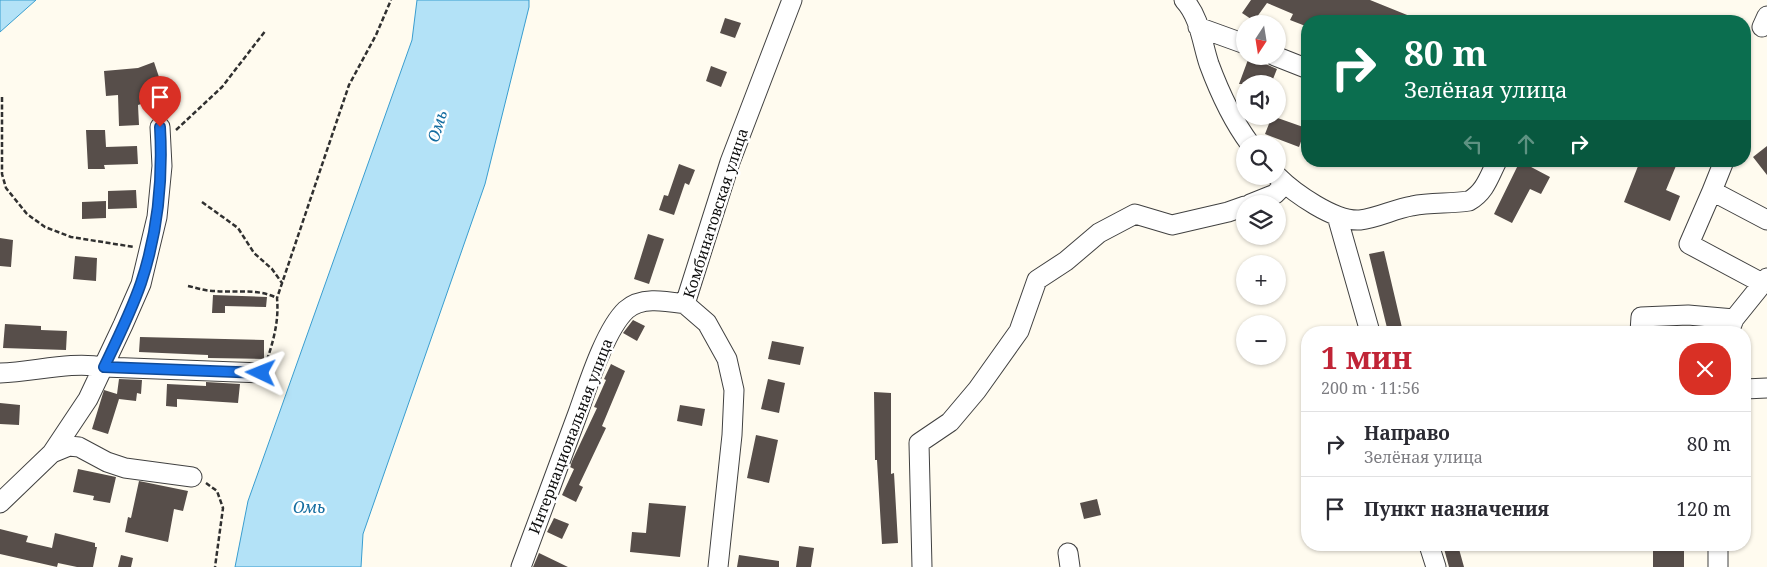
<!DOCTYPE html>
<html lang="ru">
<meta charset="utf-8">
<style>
:root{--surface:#fff;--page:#f7f7f7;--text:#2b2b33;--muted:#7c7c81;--line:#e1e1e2;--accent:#c02436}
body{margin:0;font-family:"Noto Serif",serif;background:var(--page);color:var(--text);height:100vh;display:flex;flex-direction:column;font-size:19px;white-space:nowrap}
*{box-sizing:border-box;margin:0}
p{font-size:16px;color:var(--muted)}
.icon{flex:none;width:28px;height:28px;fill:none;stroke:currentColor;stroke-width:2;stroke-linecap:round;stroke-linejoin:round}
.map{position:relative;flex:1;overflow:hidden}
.drawer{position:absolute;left:1301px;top:326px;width:450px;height:225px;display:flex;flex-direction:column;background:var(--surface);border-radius:20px;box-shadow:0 1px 4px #0004}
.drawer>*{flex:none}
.guide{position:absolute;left:1301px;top:15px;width:450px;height:152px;border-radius:20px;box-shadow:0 1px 4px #0004;background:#0b6e4f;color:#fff;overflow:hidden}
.needle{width:32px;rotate:192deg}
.controls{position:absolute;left:1236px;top:15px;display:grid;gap:10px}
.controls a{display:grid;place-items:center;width:50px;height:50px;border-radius:50%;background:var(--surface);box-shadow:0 1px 4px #0004;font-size:25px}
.pin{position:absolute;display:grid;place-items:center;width:42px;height:42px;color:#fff;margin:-51px -21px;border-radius:50% 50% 50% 0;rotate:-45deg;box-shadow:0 0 5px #0007}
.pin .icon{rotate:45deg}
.me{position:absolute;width:55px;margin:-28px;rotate:272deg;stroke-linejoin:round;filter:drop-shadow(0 0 4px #0008)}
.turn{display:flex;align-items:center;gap:18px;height:105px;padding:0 20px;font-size:22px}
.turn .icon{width:65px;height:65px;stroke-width:2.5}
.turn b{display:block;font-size:35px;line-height:42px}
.lanes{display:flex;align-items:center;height:48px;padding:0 20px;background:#0003;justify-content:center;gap:25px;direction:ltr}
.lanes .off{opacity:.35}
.round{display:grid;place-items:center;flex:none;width:52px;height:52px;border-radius:20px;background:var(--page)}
.overview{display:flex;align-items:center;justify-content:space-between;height:85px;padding:0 20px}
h1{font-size:30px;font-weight:700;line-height:38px;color:var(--accent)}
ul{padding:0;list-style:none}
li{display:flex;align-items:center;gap:15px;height:65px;padding:0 20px;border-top:1px solid var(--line)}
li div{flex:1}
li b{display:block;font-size:19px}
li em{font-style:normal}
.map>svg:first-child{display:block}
.water{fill:#b3e2f7;stroke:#399dcf}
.building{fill:#574e4a}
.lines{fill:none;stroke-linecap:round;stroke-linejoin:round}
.minor-casing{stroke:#414141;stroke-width:21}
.path{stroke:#303030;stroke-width:2.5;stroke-dasharray:5 2.5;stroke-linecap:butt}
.minor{stroke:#fff;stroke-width:19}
.route-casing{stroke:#114b97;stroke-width:12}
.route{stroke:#1a73e8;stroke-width:9}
.labels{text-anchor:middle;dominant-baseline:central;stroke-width:5;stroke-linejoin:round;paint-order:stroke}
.street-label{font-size:15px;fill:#0e0e0e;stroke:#fff}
.water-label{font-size:16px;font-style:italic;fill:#156ea1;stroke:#fff}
</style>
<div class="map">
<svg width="1767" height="567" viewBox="0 0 1767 567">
<rect width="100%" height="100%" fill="#fffbef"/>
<!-- water -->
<path class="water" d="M0,0H36L0,32Z
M417,0H529V7L485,184L363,534L361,567H235L248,501L412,40Z"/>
<!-- building -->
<path class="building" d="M1251,0H1370L1422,21H1308V27L1290,20L1293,14L1267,3L1254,21L1242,13Z
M725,18L741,23L735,38L720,33Z
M1249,57L1277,69L1271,84H1239Z
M154,62L160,80L152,83L157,99L138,105L139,125L119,126L118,95L106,96L104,71L138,68Z
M711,66L727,72L721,87L706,81Z
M1272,116L1306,128L1299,147L1265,134Z
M86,130H105L106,147L137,146L138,164L104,165L105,169H88Z
M1767,146V175L1753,157Z
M1520,161L1550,177L1541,194L1530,189L1512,223L1494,214Z
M1640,161H1678L1666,190L1680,196L1670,221L1624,202Z
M679,164L695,170L689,185L685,183L674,215L659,210L664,195L668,196Z
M136,190L137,208L108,209V191Z
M106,201V218L82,219V202Z
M648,234L664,239L649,284L634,279Z
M0,238L13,240L11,267L0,266Z
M1384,251L1403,332H1388L1369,254Z
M75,256L97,258L96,281L73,279Z
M213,295L267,297L266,307L225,306V313H212Z
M633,320L645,326L637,341L623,333Z
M5,324L41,326V330L67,331L66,350L3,348Z
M140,337L264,340V359L208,358V355L139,352Z
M772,341L804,347L800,365L768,359Z
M611,364L625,371L602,426L606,428L579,485L583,487L576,502L562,495L574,469L570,467L572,461L597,408L594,407L606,380L604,379Z
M119,379L142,380L141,394L137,393L136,401L119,399L108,434L92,429L104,390L117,394Z
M768,379L785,383L779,413L761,409Z
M206,382L240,384L238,403L177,399V407L166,406L167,384L206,386Z
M874,392L891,393V474L894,473L898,543L882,544L877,460H875Z
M0,403L20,405L19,425L0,424Z
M680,405L705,409L702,426L677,421Z
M756,435L778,440L769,483L747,478Z
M78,469L116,477L110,503L93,500L94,496L73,492Z
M139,481L188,491L183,511L174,509L168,542L125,532L128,517L131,518Z
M1097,499L1101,515L1084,519L1080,503Z
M649,503L686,506L680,557L630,552L632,532L646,533Z
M554,518L569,524L562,539L547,532Z
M0,529L28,536L26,542L52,548L55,533L95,543V547H97L93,567H77L58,563L57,567L0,554Z
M1443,545H1454L1455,550L1459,549L1464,567H1449Z
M1653,545H1684V567H1653Z
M799,546L814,548L811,567H796Z
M539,553L568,567H533Z
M121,555L133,558L131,567H118Z
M739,555L779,561V567H737Z"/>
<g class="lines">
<defs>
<path id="minor" d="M1184,0C1200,17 1202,43 1209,64C1219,91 1233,121 1250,144
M1198,27L1245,44
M1762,27L1767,16
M1275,56L1308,69
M1277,176C1294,193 1335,222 1360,220C1378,218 1394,209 1412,206C1431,202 1450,204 1469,201C1485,192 1489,177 1497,161
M1712,191L1724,161
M1250,204L1275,194L1285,184
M1337,216L1370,332
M1762,283L1689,244L1712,191L1767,220
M685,304L730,162L792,0
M685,304L707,323L727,359L734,390L732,435L718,567
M1640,332L1641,317L1688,315L1734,319
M1729,332L1734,319L1767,278
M0,373C35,372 69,361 104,367L261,373
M1745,389L1767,388
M52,453L69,446L79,447L107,462L125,468L192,477
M0,503L52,453L88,399L123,325L141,284L157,217L162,166L160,127
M1429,545L1436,567
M1068,553L1070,567
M521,567C540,516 559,464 578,413C588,385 605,330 626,310C641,296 666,301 685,304
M922,567L919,443L950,422L977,390L1019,331L1037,280L1066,261L1099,233L1135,214L1172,225L1228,212L1245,206
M1718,567V545"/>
</defs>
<!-- minor casing -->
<use href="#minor" class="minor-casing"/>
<!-- path -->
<path class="path" d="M2,97V174L6,188L27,214L45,227L71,237L134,247
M176,130L222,87L266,30
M202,202L238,228L254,253L272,269L282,283
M188,286C197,288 206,291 215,291C236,293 257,288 277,298
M267,360C274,339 279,320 277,298L349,85L376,35L391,0
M206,483L217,491L223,508L215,567"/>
<!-- minor -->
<use href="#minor" class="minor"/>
</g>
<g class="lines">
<defs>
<path id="route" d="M160,127C163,180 158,232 141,283C131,312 117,340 104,367L261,373"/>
</defs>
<!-- route casing -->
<use href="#route" class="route-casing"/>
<!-- route -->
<use href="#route" class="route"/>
</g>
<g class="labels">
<!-- street labels -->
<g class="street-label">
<text transform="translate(715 213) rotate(-72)">Комбинатовская улица</text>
<text transform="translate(570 436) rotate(-69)">Интернациональная улица</text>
</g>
<!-- water labels -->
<g class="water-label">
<text transform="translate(437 126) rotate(-73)">Омь</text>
<text x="309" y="507">Омь</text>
</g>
</g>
</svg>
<div class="controls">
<a><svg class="needle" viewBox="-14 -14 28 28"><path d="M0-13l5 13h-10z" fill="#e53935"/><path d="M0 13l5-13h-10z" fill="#7c7c81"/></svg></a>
<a><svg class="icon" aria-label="sound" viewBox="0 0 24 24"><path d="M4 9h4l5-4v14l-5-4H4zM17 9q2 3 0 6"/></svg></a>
<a><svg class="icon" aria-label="search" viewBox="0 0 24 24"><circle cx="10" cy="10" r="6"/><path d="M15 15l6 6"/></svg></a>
<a><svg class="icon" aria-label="layers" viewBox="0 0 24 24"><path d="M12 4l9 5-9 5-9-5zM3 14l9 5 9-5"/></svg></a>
<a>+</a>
<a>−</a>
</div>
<div class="pin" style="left:160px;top:127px;background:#d93025"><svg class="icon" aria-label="arrive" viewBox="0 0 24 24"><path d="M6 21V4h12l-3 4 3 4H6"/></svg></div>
<svg class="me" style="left:261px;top:373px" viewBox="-20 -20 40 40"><path d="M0-17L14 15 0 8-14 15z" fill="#1a73e8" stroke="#fff" stroke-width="4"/></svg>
<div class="guide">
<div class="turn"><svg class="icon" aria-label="right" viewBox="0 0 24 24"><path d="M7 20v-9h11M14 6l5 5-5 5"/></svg><div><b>80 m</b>Зелёная улица</div></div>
<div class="lanes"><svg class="icon off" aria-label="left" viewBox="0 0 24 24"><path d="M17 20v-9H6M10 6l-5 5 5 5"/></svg><svg class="icon off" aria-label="ahead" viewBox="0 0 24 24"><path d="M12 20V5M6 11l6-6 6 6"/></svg><svg class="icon" aria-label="right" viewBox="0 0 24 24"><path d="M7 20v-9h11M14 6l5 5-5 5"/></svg></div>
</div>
<section class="drawer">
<div class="overview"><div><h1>1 мин</h1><p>200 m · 11:56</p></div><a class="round" style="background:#d93025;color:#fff"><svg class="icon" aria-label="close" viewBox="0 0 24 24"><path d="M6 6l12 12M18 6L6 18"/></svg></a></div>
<ul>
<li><svg class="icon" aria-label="right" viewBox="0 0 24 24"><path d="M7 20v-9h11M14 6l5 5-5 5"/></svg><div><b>Направо</b><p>Зелёная улица</p></div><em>80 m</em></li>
<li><svg class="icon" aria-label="arrive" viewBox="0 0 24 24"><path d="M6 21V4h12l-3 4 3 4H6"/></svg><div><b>Пункт назначения</b></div><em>120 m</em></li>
</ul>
</section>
</div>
